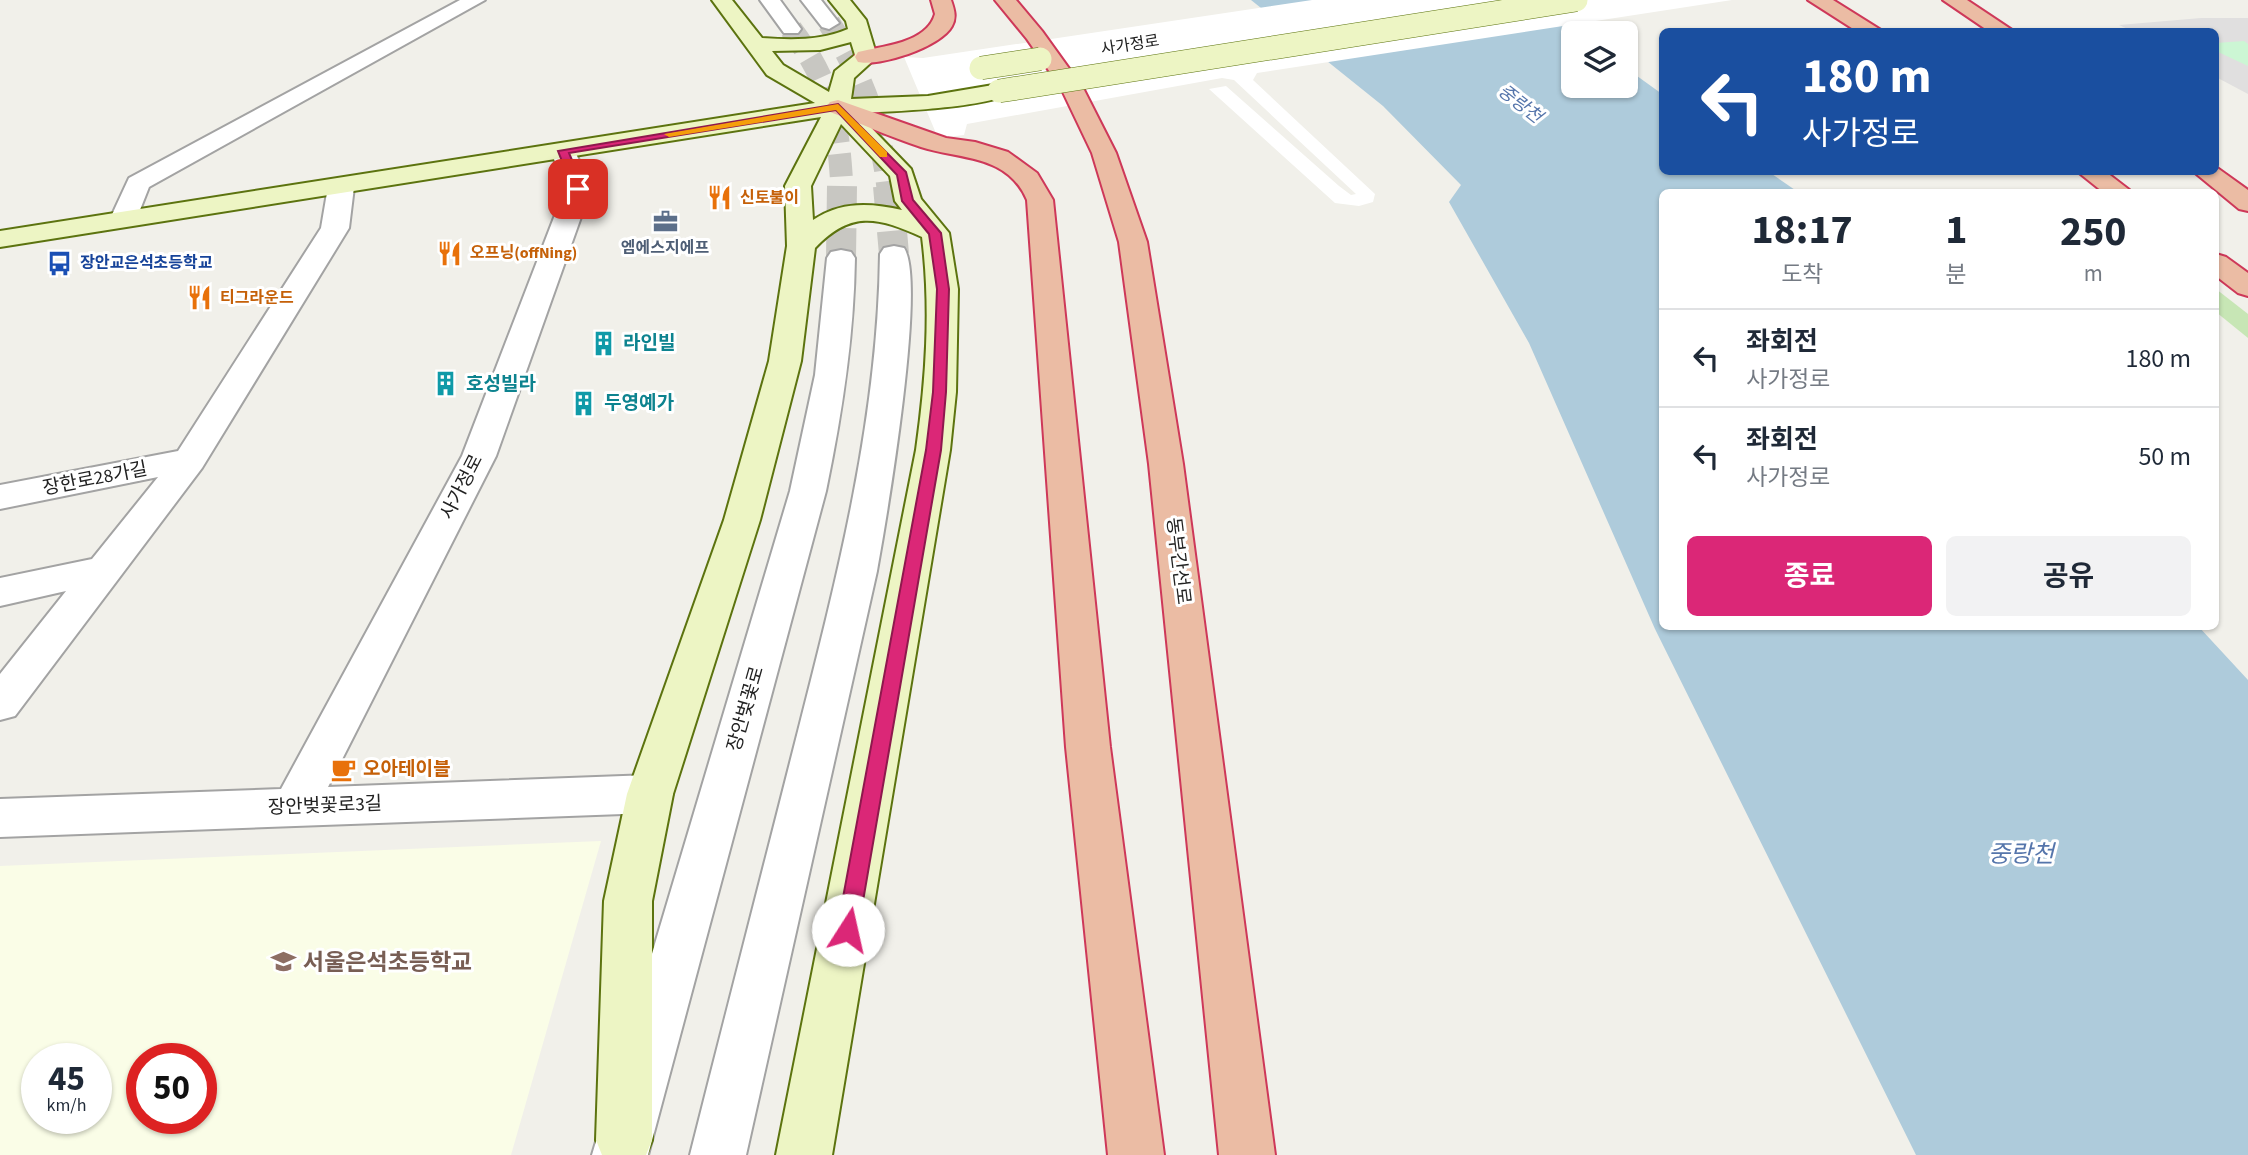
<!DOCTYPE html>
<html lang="ko">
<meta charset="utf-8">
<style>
:root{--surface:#fff;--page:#f2f2f3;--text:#1f2937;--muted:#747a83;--line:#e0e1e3;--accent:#db2777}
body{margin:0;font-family:"Source Sans 3","Noto Sans KR",sans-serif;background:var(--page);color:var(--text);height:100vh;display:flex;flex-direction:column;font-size:26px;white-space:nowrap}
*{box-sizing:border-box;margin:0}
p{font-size:23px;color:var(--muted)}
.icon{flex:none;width:38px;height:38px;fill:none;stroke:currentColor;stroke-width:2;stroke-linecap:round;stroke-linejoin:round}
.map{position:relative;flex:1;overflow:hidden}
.panel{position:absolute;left:1659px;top:189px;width:560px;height:441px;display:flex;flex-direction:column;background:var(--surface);border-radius:10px;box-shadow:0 2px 5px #0004}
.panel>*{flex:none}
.top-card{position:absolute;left:1659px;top:28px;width:560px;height:147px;border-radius:10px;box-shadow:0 2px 5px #0004;background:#1a4fa0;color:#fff;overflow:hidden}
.fabs{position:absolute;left:1561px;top:21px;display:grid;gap:14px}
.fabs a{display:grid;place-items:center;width:77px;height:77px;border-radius:10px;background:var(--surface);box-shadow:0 2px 5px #0004;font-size:35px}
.speed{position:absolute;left:21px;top:1043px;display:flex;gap:14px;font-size:35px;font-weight:700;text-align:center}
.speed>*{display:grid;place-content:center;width:91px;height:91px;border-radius:50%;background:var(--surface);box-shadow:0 2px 5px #0004;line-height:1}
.speed small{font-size:18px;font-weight:400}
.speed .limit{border:10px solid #d22;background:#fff;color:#111}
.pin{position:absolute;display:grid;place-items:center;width:60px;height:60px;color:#fff;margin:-30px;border-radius:14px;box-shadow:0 4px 10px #0006}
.me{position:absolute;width:77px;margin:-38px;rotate:10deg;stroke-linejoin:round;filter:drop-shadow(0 0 5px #0008)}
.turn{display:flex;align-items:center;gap:24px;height:147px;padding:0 28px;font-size:32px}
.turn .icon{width:91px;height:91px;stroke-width:2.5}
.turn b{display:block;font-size:49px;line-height:60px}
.eta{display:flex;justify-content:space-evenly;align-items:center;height:119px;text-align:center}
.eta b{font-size:42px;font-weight:700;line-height:49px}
.button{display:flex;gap:14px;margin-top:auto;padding:14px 28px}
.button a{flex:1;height:80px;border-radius:10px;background:var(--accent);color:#fff;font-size:28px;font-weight:700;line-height:80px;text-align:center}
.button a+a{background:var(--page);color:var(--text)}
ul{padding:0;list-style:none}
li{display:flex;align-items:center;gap:21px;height:98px;padding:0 28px;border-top:2px solid var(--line)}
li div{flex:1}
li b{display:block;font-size:26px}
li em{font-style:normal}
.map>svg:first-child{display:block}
.residential{fill:#e0dfdf}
.education{fill:#fafde7;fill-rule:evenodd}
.grass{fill:#c7e6b5}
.park{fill:#ccf6d4}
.water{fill:#aecbdb}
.pier{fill:#fff}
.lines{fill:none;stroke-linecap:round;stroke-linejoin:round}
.tertiary-tunnel-far1{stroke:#c8c7c2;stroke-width:23;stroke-dasharray:23 11;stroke-linecap:butt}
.tertiary-tunnel{stroke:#c8c7c2;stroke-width:30;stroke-dasharray:30 15;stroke-linecap:butt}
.minor-casing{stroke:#a3a3a3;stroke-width:4}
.tertiary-casing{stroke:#a3a3a3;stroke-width:4}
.secondary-casing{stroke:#5c730f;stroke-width:4}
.trunk-casing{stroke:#ce3859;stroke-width:4}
.minor{fill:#fff;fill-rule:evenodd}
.tertiary{fill:#fff;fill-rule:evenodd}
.secondary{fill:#edf5c4;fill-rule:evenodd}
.trunk{fill:#ebbca4;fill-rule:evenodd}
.secondary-bridge-casing{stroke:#5c730f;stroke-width:24;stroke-linecap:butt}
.secondary-bridge{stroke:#edf5c4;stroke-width:23}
.route{fill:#db2777;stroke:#8e194d;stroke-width:2}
.slow{fill:#f59e0b}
.labels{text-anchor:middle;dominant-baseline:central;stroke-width:6;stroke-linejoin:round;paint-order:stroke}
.far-street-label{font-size:16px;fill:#222;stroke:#fff}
.far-food-label{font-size:16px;font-weight:bold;fill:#c56008;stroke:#fff;text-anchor:start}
.far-service-label{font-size:16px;font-weight:bold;fill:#4e5e75;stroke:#fff}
.far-transit-label{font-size:16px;font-weight:bold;fill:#164399;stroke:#fff;text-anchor:start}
.far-water-label{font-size:18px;font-style:italic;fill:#5575ab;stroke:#fff}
.culture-label{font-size:19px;font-weight:bold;fill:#0d838f;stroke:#fff;text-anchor:start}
.street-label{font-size:19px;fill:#222;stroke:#fff}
.food-label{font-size:19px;font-weight:bold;fill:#c56008;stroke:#fff;text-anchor:start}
.near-education-label{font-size:23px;font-weight:bold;fill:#785e54;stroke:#fff;text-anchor:start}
.near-water-label{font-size:24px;font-style:italic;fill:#5575ab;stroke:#fff}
</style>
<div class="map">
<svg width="2248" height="1155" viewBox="0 0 2248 1155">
<rect width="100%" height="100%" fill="#f1f0ea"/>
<!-- residential -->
<path class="residential" d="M2201,18H2248V94L2216,77V32L2132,31L2119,25Z"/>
<!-- education -->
<path class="education" d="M601,841L511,1155H0V866ZM37,1059H96V1118H37ZM142,1059H201V1118H142Z"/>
<!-- grass -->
<path class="grass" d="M2216,289L2248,314V338L2216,312Z"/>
<!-- park -->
<path class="park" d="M2244,41L2248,44V66L2216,51V43Z"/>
<!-- water -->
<path class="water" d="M1251,0H1529L1577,33H1573V86H1626V68L1662,94V172H1769L1798,192H1662V626L2199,627L2248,680V1155H1916L1655,629L1529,343L1449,202L1461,185L1383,106Z"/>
<!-- pier -->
<path class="pier" d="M1312,0H1732L1257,73L1253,80L1375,194L1373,202L1359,206L1335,203L1209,89L1226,86L1339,186L1351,195L1356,194L1234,80L1222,78L967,124L964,135L938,138L904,57L923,58Z"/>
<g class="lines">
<!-- tertiary-tunnel-far1 -->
<path class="tertiary-tunnel-far1" d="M829,23C862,75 881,127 888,188
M791,29C832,84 838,121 842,188"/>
<!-- tertiary-tunnel -->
<path class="tertiary-tunnel" d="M888,186L894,254
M841,258L842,186"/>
<defs>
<path id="minor" d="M460,0H485L149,187L134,225H114L110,219L129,178Z
M563,144L572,146L575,151L591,189L496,456L328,787L650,775L666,781L673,794L666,807L650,813L0,837V799L281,789L462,456L565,189L551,151L554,146Z
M341,179L350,181L354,187L349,228L202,468L15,716L0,720V674L66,591L0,606V578L92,559L158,477L0,509V485L178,451L321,228L328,187L332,181Z"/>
<path id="tertiary" d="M760,0H780L801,29L798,33H784Z
M801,0H821L839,23L829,29L822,27Z
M894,246L904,248C927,282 886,521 877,571L746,1155H690C725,1016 761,877 796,739C837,578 878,420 880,254L884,248Z
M841,250L851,252L855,258C854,337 842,414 826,491L648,1155H592L790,491L815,375L827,258L831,252Z"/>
<path id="secondary" d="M712,0H732L762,38C791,40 820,41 848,29L846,21L829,0H850L866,20L877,57L854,78L851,99L928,96L999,84L1010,91C999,108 882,112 857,113L911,169L921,199L949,233L958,289L956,392L950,450L832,1155H776L916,450C926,379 931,309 922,237C878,217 851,210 815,248L801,361L760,520L673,794L652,901V1140L646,1155H602L596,1140L604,901L627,794L724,520L769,361L787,246L785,186L821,117L0,247V231L815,103L767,75ZM851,42L855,55L835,71L829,92L783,65L772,51L820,50ZM841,124L890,176L895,201L902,210C871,203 841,201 813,220L811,186Z"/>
<path id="trunk" d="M931,0H951C954,9 957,17 952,26C941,47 879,67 858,62L855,57L858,52C883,46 927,43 935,14Z
M995,0H1016L1042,31L1083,88L1116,153L1147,242L1183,464L1275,1155H1219L1149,464L1119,242L1092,153L1061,88L1027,39Z
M1808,0H1833L1884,32H1858Z
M1943,0H1967L2015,32H1990Z
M838,100L946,138L975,142L1008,152L1037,173L1053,200L1110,747L1164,1155H1108L1066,747L1027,200C1007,154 962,160 921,147C890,137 860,123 830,112L826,107L830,102Z
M2216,167L2248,190V211L2239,209L2194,172H2216Z
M2078,172H2106L2132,192H2103Z
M2216,254L2226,257L2248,273V296L2238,293L2216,276Z"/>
</defs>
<!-- minor casing -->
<use href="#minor" class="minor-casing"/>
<!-- tertiary casing -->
<use href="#tertiary" class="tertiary-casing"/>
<!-- secondary casing -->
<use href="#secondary" class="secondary-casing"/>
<!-- trunk casing -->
<use href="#trunk" class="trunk-casing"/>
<!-- minor -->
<use href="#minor" class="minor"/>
<!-- tertiary -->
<use href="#tertiary" class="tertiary"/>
<!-- secondary -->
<use href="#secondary" class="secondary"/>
<!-- trunk -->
<use href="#trunk" class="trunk"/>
<defs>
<path id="secondary-bridge" d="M981,68L1040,59
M999,91L1576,0"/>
</defs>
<!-- secondary-bridge casing -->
<use href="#secondary-bridge" class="secondary-bridge-casing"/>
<!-- secondary-bridge -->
<use href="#secondary-bridge" class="secondary-bridge"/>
</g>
<!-- route -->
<path class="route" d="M838,104L906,172L913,200L941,233L949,289L946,392L941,450L858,930L855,937L848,940L840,937L837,930L926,450L933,392L937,289L929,234L902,201L897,175L836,110L569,153L584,189L578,192L573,189L558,151Z"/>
<!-- slow -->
<path class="slow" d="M838,104L887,152V157H880L836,110L669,137L664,134Z"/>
<!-- icons -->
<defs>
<symbol id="restaurant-bare" viewBox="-9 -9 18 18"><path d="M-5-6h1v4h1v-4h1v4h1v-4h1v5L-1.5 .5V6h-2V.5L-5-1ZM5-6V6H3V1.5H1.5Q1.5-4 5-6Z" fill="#e8710a" stroke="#fff" stroke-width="2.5" paint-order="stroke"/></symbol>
<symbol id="office-bare" viewBox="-9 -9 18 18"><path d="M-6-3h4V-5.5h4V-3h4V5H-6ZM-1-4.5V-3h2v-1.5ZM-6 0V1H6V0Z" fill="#5c6f8a" stroke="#fff" stroke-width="2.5" paint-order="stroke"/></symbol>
<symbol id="bus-bare" viewBox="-9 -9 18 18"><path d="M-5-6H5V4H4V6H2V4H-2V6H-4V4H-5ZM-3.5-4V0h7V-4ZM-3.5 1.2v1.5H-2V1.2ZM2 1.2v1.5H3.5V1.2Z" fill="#1a4fb4" stroke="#fff" stroke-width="2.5" paint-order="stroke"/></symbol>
<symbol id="building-bare" viewBox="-9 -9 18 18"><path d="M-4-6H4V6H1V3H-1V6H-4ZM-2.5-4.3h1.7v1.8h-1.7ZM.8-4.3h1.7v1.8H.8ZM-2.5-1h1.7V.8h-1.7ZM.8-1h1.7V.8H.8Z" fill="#0f9aa8" stroke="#fff" stroke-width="2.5" paint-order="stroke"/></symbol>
<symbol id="cafe-bare" viewBox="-9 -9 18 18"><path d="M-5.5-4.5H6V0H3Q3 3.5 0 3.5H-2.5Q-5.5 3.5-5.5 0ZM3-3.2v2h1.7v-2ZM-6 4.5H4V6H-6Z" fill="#e8710a" stroke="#fff" stroke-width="2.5" paint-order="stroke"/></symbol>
<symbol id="school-bare" viewBox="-9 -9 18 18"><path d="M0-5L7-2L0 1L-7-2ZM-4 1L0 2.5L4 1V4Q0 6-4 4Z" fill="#8d6e63" stroke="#fff" stroke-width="2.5" paint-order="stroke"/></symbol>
</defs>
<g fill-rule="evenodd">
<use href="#restaurant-bare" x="702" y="180" width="35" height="35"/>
<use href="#office-bare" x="648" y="204" width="35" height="35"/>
<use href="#restaurant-bare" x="432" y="236" width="35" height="35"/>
<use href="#bus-bare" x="42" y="246" width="35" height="35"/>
<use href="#restaurant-bare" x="182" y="280" width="35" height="35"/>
<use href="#building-bare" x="586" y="326" width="35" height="35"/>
<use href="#building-bare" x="428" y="366" width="35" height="35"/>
<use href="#building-bare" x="566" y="386" width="35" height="35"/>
<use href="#cafe-bare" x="326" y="752" width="35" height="35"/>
<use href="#school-bare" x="266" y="944" width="35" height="35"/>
</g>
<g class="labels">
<!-- far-street labels -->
<g class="far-street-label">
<text transform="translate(1130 45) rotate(-9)">사가정로</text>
</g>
<!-- far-food labels -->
<g class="far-food-label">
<text x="740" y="198">신토불이</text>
<text x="470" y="253">오프닝(offNing)</text>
<text x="220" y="298">티그라운드</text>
</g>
<!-- far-service labels -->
<g class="far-service-label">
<text x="665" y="248">엠에스지에프</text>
</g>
<!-- far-transit labels -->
<g class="far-transit-label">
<text x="80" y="263">장안교은석초등학교</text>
</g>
<!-- far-water labels -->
<g class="far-water-label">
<text transform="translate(1520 104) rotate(38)">중랑천</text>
</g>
<!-- culture labels -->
<g class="culture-label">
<text x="623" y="343">라인빌</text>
<text x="466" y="384">호성빌라</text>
<text x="604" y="403">두영예가</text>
</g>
<!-- street labels -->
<g class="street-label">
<text transform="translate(95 479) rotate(-11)">장한로28가길</text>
<text transform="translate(462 487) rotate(-63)">사가정로</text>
<text transform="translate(1178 561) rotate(83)">동부간선로</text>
<text transform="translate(746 709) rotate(-74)">장안벚꽃로</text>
<text transform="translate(325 806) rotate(-2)">장안벚꽃로3길</text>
</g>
<!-- food labels -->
<g class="food-label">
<text x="363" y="769">오아테이블</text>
</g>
<!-- near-education labels -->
<g class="near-education-label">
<text x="303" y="962">서울은석초등학교</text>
</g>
<!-- near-water labels -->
<g class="near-water-label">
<text x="2021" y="854">중랑천</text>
</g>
</g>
</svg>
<div class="fabs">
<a><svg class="icon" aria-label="layers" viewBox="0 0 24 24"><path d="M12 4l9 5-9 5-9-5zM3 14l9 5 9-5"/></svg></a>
</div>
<div class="speed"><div>45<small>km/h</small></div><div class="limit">50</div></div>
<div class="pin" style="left:578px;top:189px;background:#d93025"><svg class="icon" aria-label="arrive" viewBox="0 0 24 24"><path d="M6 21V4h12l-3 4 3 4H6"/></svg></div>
<svg class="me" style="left:848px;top:930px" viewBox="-20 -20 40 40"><circle r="19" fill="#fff"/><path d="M0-13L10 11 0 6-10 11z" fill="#db2777"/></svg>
<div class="top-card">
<div class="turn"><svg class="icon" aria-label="left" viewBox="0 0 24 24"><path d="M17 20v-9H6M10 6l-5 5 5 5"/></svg><div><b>180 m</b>사가정로</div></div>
</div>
<section class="panel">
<div class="eta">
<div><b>18:17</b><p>도착</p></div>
<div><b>1</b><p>분</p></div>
<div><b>250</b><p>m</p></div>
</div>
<ul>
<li><svg class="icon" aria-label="left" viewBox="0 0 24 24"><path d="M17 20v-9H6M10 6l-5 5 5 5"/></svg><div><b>좌회전</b><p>사가정로</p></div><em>180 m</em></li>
<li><svg class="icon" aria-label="left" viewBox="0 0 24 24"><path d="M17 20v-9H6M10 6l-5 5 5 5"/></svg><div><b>좌회전</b><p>사가정로</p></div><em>50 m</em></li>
</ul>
<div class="button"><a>종료</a><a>공유</a></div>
</section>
</div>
